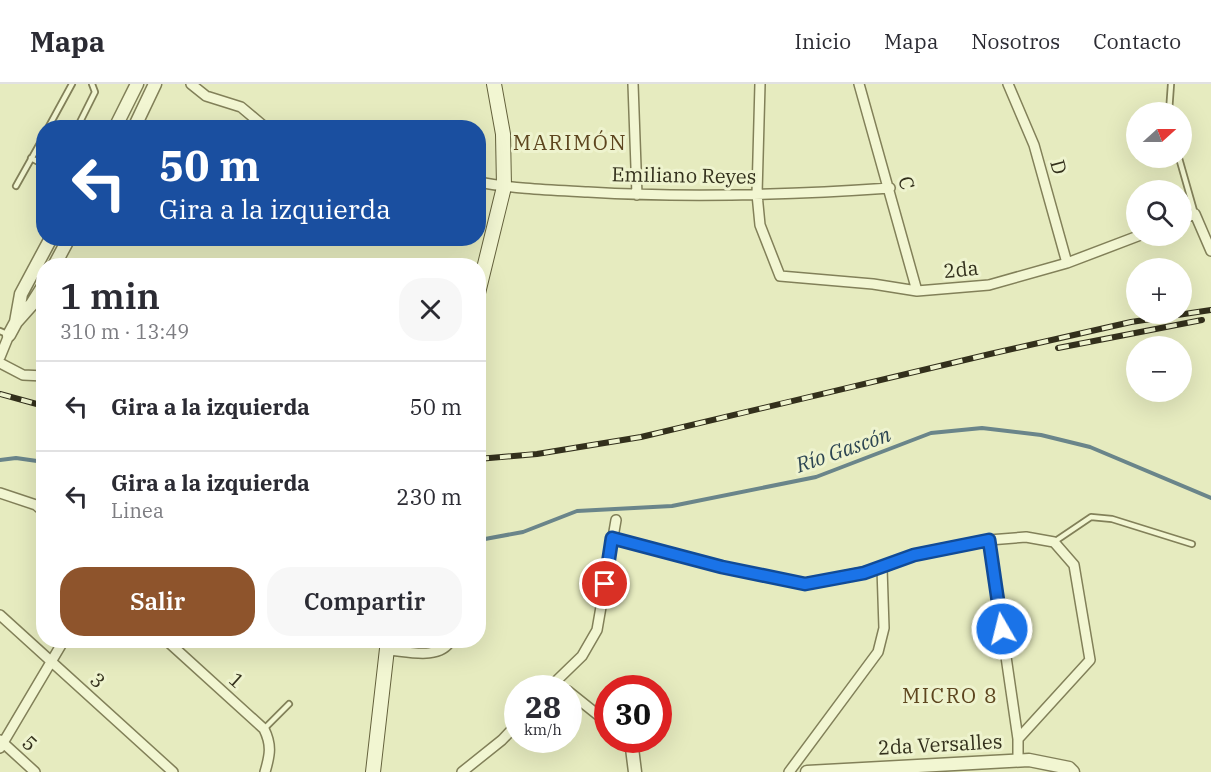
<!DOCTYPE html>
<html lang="es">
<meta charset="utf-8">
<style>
:root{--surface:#fff;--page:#f7f7f7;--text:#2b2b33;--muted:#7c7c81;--line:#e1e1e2;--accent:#8e542c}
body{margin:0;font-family:"IBM Plex Serif",serif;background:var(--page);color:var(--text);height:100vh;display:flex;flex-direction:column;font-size:22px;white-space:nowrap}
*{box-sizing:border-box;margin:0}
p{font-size:20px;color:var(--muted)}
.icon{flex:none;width:33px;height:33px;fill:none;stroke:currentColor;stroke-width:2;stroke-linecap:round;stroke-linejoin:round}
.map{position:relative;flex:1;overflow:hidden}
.drawer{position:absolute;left:36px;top:174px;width:450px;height:390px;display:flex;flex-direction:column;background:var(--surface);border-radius:24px;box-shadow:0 6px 24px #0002}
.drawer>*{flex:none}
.guide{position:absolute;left:36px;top:36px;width:450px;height:126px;border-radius:24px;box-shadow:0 6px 24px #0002;background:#1a4fa0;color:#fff;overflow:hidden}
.needle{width:39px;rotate:69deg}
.controls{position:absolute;left:1126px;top:18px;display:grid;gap:12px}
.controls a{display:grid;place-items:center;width:66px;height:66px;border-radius:50%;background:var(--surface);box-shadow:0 6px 24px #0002;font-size:30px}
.speed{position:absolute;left:504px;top:591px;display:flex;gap:12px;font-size:30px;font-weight:700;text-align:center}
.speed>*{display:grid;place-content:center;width:78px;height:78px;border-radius:50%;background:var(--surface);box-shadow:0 6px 24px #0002;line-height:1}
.speed small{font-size:15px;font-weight:400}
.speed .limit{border:9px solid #d22;background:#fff;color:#111}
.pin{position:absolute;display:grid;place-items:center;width:51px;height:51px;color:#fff;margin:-26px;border:3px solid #fff;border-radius:50%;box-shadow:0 2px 6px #0007}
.me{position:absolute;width:66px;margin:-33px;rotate:352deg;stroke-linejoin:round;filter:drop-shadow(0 0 4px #0008)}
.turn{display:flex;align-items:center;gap:21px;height:126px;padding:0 24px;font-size:27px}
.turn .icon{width:78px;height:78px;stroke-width:2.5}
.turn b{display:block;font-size:42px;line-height:51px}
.round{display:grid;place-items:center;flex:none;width:63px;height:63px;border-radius:24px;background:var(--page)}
.headline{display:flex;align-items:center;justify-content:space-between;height:102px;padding:0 24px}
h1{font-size:36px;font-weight:600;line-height:45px}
.cta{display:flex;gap:12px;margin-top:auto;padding:12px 24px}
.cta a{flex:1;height:69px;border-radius:24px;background:var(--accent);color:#fff;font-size:24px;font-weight:600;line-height:69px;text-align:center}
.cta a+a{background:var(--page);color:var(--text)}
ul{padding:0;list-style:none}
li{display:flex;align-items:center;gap:18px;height:90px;padding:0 24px;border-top:2px solid var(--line)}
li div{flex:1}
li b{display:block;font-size:22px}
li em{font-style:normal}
header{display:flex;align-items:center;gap:36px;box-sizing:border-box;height:84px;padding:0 30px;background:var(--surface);border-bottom:2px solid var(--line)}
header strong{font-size:28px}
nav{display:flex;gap:33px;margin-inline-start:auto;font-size:21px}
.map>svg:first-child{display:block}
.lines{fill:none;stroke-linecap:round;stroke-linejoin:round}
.stream{stroke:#6a858a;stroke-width:4}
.service-casing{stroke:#828059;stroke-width:8}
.minor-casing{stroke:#828059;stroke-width:12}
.tertiary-casing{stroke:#828059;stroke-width:15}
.secondary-casing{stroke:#64613c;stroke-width:16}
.service{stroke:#f2f6d2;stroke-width:4.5}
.minor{stroke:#f2f6d2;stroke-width:9}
.tertiary{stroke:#f2f6d2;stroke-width:12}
.secondary{stroke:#f2f6d2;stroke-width:14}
.rail-casing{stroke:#33301c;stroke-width:6}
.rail{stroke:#eef3ce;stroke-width:4;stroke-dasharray:11;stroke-linecap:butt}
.route-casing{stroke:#114b97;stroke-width:15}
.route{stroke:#1a73e8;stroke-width:10}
.labels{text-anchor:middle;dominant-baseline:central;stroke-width:6;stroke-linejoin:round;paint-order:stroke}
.street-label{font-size:20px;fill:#33301c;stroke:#eef3ce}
.neighbourhood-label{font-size:21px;letter-spacing:1.5px;fill:#5d451e;stroke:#eef3ce}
.water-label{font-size:21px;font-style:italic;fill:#2c4552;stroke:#eef3ce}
</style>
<header>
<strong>Mapa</strong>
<nav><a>Inicio</a><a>Mapa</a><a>Nosotros</a><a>Contacto</a></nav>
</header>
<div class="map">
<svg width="1211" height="688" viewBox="0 0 1211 688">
<rect width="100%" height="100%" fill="#e6ebbf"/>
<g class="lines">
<!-- stream -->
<path class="stream" d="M0,376L16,374L44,378
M478,451L485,455L523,448L577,427L672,422L816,393L931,349L982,344L1041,351L1090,363L1211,414"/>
<defs>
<path id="service" d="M1169,28L1171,0
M48,44L72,0
M77,44L95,8L92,0
M31,74L44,81
M1179,74L1195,130
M16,102L44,52
M0,247L9,251
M613,454L722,483
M1054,458L1091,433L1112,435L1192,460
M264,645L289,620"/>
<path id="minor" d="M191,0L206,12L241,23L266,44
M633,0L637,111
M760,0L757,110L760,141L780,192L873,200L917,207L989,201L1067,179L1138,152
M859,0L917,207
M1008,0L1034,61L1067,179
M478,98C515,105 551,106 588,108C688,114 790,111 890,104
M1182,135L1195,130L1211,167
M0,273L9,251
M0,279L23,291L44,292
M0,409L36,421L44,428
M989,456L1018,655V676
M722,483L805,500L882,484
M0,531L173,688
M166,556L264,645C272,661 270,671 265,688
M387,566C406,567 440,577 451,556
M549,604L582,572L597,546L616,436
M568,607L608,639
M0,656L35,688
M0,664L64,556
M462,688L502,656L518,639
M789,688L878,568L884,544L882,484L914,471L989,456L1026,453L1054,458L1074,481L1090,576L1018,655"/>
<path id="tertiary" d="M115,44L137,0
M134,44L155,0
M54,182L69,154
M44,201L32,220L16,238L21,210L51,154
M9,251L16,238
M632,664L635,688
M807,688L1029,676L1069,684L1073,688"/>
<path id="secondary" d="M478,209L504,103L503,50L494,0
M373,688L388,556"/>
</defs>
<!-- service casing -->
<use href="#service" class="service-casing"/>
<!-- minor casing -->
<use href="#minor" class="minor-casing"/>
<!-- tertiary casing -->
<use href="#tertiary" class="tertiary-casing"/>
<!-- secondary casing -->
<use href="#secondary" class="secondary-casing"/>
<!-- service -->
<use href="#service" class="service"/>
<!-- minor -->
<use href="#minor" class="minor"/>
<!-- tertiary -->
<use href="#tertiary" class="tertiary"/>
<!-- secondary -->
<use href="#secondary" class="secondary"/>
<defs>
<path id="rail" d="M1058,264L1202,236
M0,310L44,322
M478,375L537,370L641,353L990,270L1131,238L1211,226"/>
</defs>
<!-- rail casing -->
<use href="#rail" class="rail-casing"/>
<!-- rail -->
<use href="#rail" class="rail"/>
</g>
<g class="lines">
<defs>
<path id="route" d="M605,500L612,454L722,483L805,500L864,489L914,471L989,456L1002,545"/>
</defs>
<!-- route casing -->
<use href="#route" class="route-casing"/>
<!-- route -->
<use href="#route" class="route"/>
</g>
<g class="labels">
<!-- street labels -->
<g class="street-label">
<text transform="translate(1059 83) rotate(75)">D</text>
<text transform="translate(684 91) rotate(1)">Emiliano Reyes</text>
<text transform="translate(907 99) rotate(74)">C</text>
<text transform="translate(961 185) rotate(-6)">2da</text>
<text transform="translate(98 596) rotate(42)">3</text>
<text transform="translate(237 596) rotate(42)">1</text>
<text transform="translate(30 659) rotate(42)">5</text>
<text transform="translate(940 660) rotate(-3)">2da Versalles</text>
</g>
<!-- neighbourhood labels -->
<g class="neighbourhood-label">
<text x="570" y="58">MARIMÓN</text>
<text x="950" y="611">MICRO 8</text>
</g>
<!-- water labels -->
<g class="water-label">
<text transform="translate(843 365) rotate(-19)">Río Gascón</text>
</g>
</g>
</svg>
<div class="controls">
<a><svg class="needle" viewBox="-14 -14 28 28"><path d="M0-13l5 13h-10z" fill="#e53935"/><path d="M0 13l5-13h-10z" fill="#7c7c81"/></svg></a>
<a><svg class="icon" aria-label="search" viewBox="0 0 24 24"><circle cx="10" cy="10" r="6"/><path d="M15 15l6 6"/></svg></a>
<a>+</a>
<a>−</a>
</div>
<div class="speed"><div>28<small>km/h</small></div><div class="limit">30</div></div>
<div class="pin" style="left:605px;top:500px;background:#d93025"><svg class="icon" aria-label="arrive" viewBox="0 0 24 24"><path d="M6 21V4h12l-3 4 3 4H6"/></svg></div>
<svg class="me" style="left:1002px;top:545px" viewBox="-20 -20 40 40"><circle r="17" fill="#1a73e8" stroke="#fff" stroke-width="3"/><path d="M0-11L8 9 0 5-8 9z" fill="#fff"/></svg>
<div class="guide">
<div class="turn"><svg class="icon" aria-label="left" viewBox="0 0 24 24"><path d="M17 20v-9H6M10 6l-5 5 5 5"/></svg><div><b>50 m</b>Gira a la izquierda</div></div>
</div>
<section class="drawer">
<div class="headline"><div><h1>1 min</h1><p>310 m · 13:49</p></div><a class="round"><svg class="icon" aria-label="close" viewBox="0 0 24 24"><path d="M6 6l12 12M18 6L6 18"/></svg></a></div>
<ul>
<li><svg class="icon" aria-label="left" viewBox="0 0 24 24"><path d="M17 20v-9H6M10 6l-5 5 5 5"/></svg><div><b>Gira a la izquierda</b></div><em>50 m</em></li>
<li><svg class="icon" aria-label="left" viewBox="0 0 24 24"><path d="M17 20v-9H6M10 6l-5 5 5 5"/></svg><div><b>Gira a la izquierda</b><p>Linea</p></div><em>230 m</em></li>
</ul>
<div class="cta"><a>Salir</a><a>Compartir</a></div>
</section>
</div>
